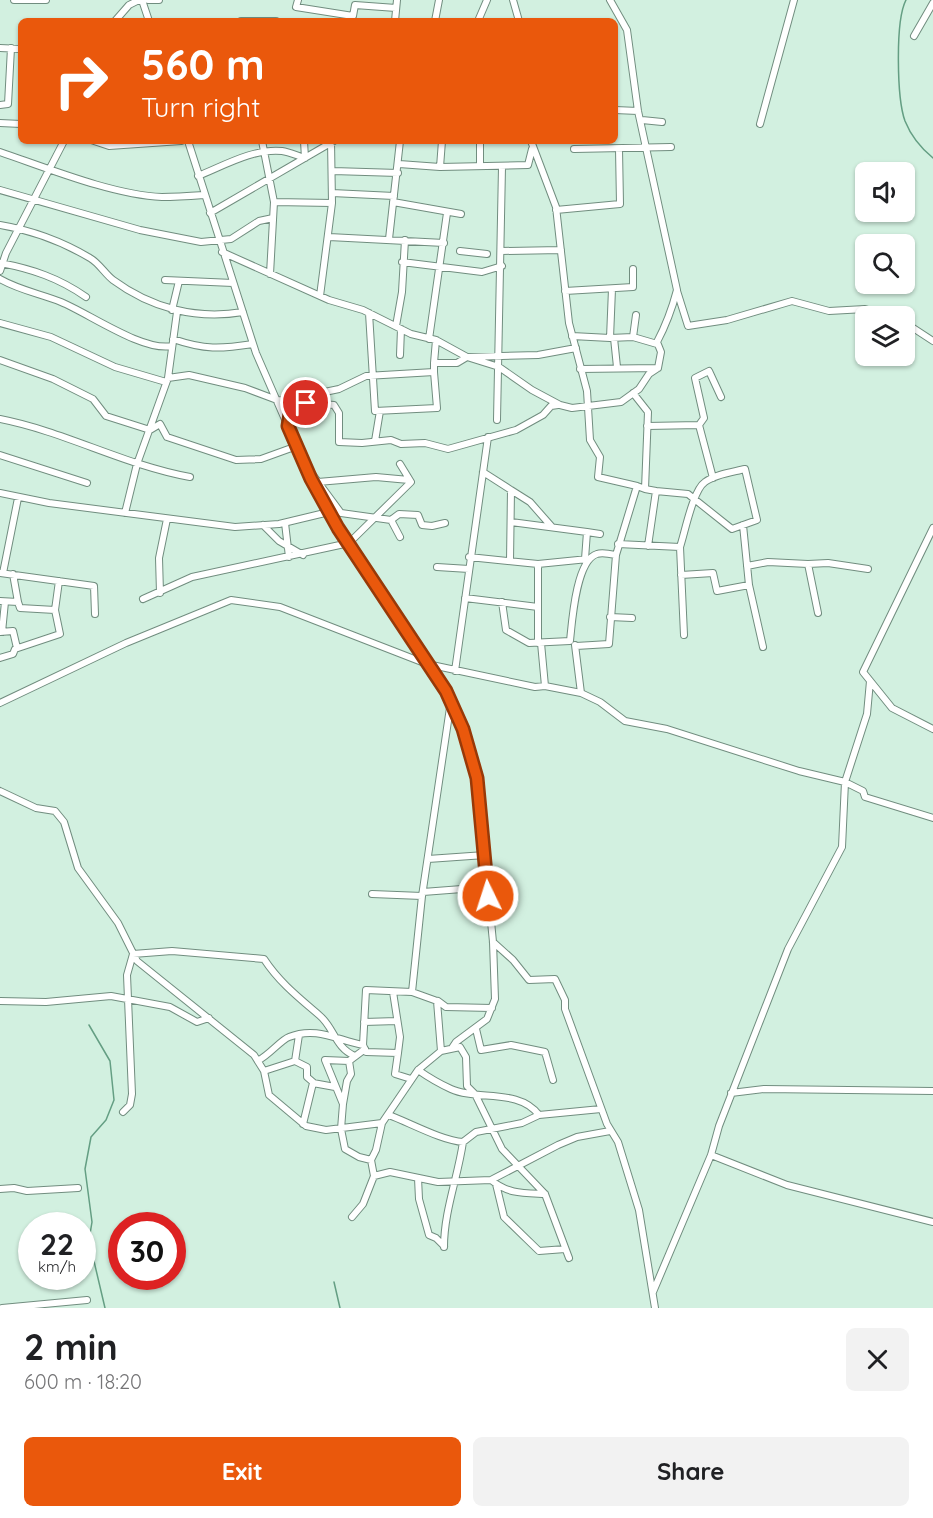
<!DOCTYPE html>
<meta charset="utf-8">
<style>
:root{--surface:#fff;--page:#f2f2f2;--text:#202124;--muted:#757577;--accent:#ea580c}
body{margin:0;font-family:Quicksand,sans-serif;background:var(--page);color:var(--text);height:100vh;display:flex;flex-direction:column;font-size:22px;white-space:nowrap}
*{box-sizing:border-box;margin:0}
p{font-size:20px;color:var(--muted)}
.icon{flex:none;width:33px;height:33px;fill:none;stroke:currentColor;stroke-width:2;stroke-linecap:round;stroke-linejoin:round}
.map{position:relative;height:1308px;overflow:hidden}
.details{display:flex;flex-direction:column;background:var(--surface);flex:1}
.details>*{flex:none}
.top-card{position:absolute;left:18px;top:18px;width:600px;height:126px;border-radius:9px;box-shadow:0 2px 4px #0004;background:#ea580c;color:#fff;overflow:hidden}
.buttons{position:absolute;left:855px;top:162px;display:grid;gap:12px}
.buttons a{display:grid;place-items:center;width:60px;height:60px;border-radius:9px;background:var(--surface);box-shadow:0 2px 4px #0004;font-size:30px}
.speed{position:absolute;left:18px;top:1212px;display:flex;gap:12px;font-size:30px;font-weight:700;text-align:center}
.speed>*{display:grid;place-content:center;width:78px;height:78px;border-radius:50%;background:var(--surface);box-shadow:0 2px 4px #0004;line-height:1}
.speed small{font-size:15px;font-weight:400}
.speed .limit{border:9px solid #d22;background:#fff;color:#111}
.pin{position:absolute;display:grid;place-items:center;width:51px;height:51px;color:#fff;margin:-26px;border:3px solid #fff;border-radius:50%;box-shadow:0 2px 6px #0007}
.me{position:absolute;width:66px;margin:-33px;rotate:356deg;stroke-linejoin:round;filter:drop-shadow(0 0 4px #0008)}
.turn{display:flex;align-items:center;gap:21px;height:126px;padding:0 24px;font-size:27px}
.turn .icon{width:78px;height:78px;stroke-width:2.5}
.turn b{display:block;font-size:42px;line-height:51px}
.round{display:grid;place-items:center;flex:none;width:63px;height:63px;border-radius:9px;background:var(--page)}
.overview{display:flex;align-items:center;justify-content:space-between;height:102px;padding:0 24px}
h1{font-size:36px;font-weight:700;line-height:45px}
.button{display:flex;gap:12px;margin-top:auto;padding:12px 24px}
.button a{flex:1;height:69px;border-radius:9px;background:var(--accent);color:#fff;font-size:24px;font-weight:700;line-height:69px;text-align:center}
.button a+a{background:var(--page);color:var(--text)}
.map>svg:first-child{display:block}
.lines{fill:none;stroke-linecap:round;stroke-linejoin:round}
.stream{stroke:#649e83;stroke-width:1.5}
.minor-casing{stroke:#718d7f;stroke-width:8}
.minor{stroke:#fff;stroke-width:6}
.route-casing{stroke:#983908;stroke-width:15}
.route{stroke:#ea580c;stroke-width:10}
</style>
<div class="map">
<svg width="933" height="1308" viewBox="0 0 933 1308">
<rect width="100%" height="100%" fill="#d2f0e0"/>
<g class="lines">
<!-- stream -->
<path class="stream" d="M906,0C895,21 897,99 905,121C911,136 922,149 933,158
M89,1025L110,1061L114,1100L106,1120L91,1137L85,1169L92,1222L89,1240L105,1308
M334,1282L340,1308"/>
<defs>
<path id="minor" d="M14,0H46
M142,0L149,21
M148,0H159
M298,0L296,7L353,16L355,5L396,8
M513,0L519,21
M115,21L129,5L139,0
M241,21H276
M395,21L397,0
M435,21L439,0
M478,21L487,0
M914,36L933,3
M0,48L21,49
M0,105L8,104L11,48
M615,110L638,111
M642,120L662,122
M0,123L21,124
M760,124L794,0
M94,141L109,146L181,141
M188,141L256,353L311,479L338,528L446,691L463,729L477,778L493,942L495,999L487,1019L456,1042L452,1048
M262,141L274,202L270,274
M531,141L556,207L569,323L587,391L590,440L600,457L598,477L637,486
M574,149L671,147
M0,152C47,168 113,195 162,197C176,197 190,196 204,195
M399,164L440,167L528,165L532,149
M480,166V141
M440,167L442,141
M333,171L398,173
M198,176C223,166 254,148 282,151C289,152 298,156 305,158L304,141
M0,190L140,230L201,242L231,239L259,221L273,218
M332,193L394,196
M274,202L332,203
M393,202L461,214
M556,210L620,204L619,149
M210,213L334,141
M0,225C30,230 63,242 90,258C99,263 105,274 113,280C151,308 196,320 243,312
M329,237L444,243
M389,239L400,141
M460,251L487,254
M502,251L561,250
M222,252L329,300L363,310L411,334L436,340L467,357L538,355L576,348
M402,262L482,272L502,266
M0,263C32,269 59,278 86,297
M0,271L6,253L64,141
M0,279C19,290 41,294 61,302C88,313 143,352 172,346
M165,280L233,283
M565,291L633,287V269
M677,291L688,326L727,320L792,301L829,311L865,309L889,316
M320,296L332,203L331,141
M172,310L179,281
M369,313L375,411L437,408L434,372
M904,322L933,341
M0,323L51,337L115,367L166,382
M396,326L402,292L405,240
M572,336L610,338L612,289
M633,337L657,344
M610,338L633,337L636,315
M614,338L617,367
M173,339C205,350 220,349 253,344
M429,339L447,213
M400,355L401,329
M0,360L53,379L93,399L106,416L150,430L160,424L167,437L236,460L261,459L297,446
M434,363L436,340
M580,369L658,368
M168,378L189,375L245,388L277,400L334,405L339,413V442L362,443L391,440L401,444L425,443L448,449L516,430L543,415L551,406L558,405
M0,419C66,432 124,465 190,477
M497,420L502,167
M288,424L290,414L301,397L339,389L366,376L434,372V363H457L467,357L499,367L532,390L560,405L572,408L621,402L639,389L649,374L658,368L661,352L657,342C666,325 672,309 677,290L638,111L627,30L610,0
M699,425L704,418L695,378L709,371L721,397
M647,426L699,425L713,478
M375,441L380,411
M0,455L87,483
M483,472L511,490
M313,475L341,513L391,520L399,514L418,515L422,525L432,526L445,523
M318,482L376,477L409,480
M645,489L656,491L648,546
M656,491L688,494L732,529L757,520L745,469C733,472 715,474 705,482C693,490 685,532 680,547
M0,493L49,503L235,527L279,524L329,512
M125,513L137,464L168,378L177,312
M391,520L400,537
M511,522L587,532L585,559
M285,523L289,557
M263,525L279,541L303,555
M933,528L863,672L892,708L933,729
M587,532L600,534
M618,544L680,547L684,635
M469,557L538,564V607
M510,561L511,490L530,502L552,527
M538,564L588,559
M808,564L828,563L868,569
M747,566L768,562L808,564L818,613
M437,567L469,569
M0,573L94,586L95,614
M3,573L18,498
M13,574L18,602
M681,575L713,573L717,591L749,585L743,525
M749,585L763,647
M160,593L159,558L167,519
M465,598L538,607V643
M143,599L192,577L349,543L411,482L400,464
M0,601L18,602L20,608L55,610L60,634L15,649L13,654L0,658
M502,602L506,630L529,643L570,641C572,622 576,560 597,554C602,552 611,554 616,555L637,486L645,489L648,412L633,393
M55,610L59,581
M610,617L632,618
M0,632L13,631L17,648
M2,632L5,602
M575,645L581,693
M576,646L609,644L616,555
M455,671L488,437
M545,686L581,693L600,702L625,721L667,729L799,771L845,782L863,791L865,797L933,818
M0,703L126,643L231,600L280,607L427,664L535,687L545,686L541,643
M0,791L36,808L55,811L64,822L78,868L118,923L137,961L254,1055L264,1071L269,1095L306,1126L326,1130L382,1123L418,1070L441,1051L460,1047L466,1057L467,1086L475,1094L502,1149L545,1194L569,1258
M428,859L485,855
M423,892L488,887
M372,894L422,896
M493,942L513,960L529,980L555,979L565,1000V1009L607,1124L618,1142L639,1210L655,1308
M393,992L400,1037L398,1053
M412,992L422,896L451,701
M0,1001L46,1002L111,996L170,1007L197,1022L209,1018
M438,1001L446,1007L492,1008
M364,1022L397,1021
M476,1029L481,1050L511,1045L545,1052L553,1080
M365,1049L349,1061L325,1060L343,1104L341,1129L345,1149L359,1157L371,1160
M259,1060C270,1054 281,1040 289,1037C316,1026 337,1040 363,1045
M295,1061L307,1067V1077L314,1083
M418,1070C428,1077 440,1084 451,1089C477,1101 519,1088 539,1115
M264,1071L295,1061L299,1035
M411,1079L395,1074L398,1053L366,1052L363,1045L366,990L412,992L437,1001L441,1051
M731,1093L764,1089L933,1091
M343,1104L347,1081L351,1074L349,1061
M123,1112L130,1105L132,1094L127,975L133,954L172,951L264,959C279,982 298,997 319,1015C334,1027 335,1048 355,1056
M389,1115C410,1123 443,1141 463,1142L476,1132L522,1123L539,1115L601,1109
M303,1124L313,1083L335,1087
M711,1155L787,1185L933,1222
M374,1176L390,1172L438,1182L491,1180C508,1194 523,1193 545,1194
M418,1178L419,1199L429,1235L436,1238L444,1246
M491,1180L558,1145L577,1137L610,1131
M496,1184L504,1217L539,1251L565,1249
M0,1189L14,1188L27,1191L78,1188
M352,1217L363,1204L374,1176L371,1160L376,1150L382,1123
M444,1247C444,1211 458,1177 463,1142
M653,1292L711,1155L719,1126L788,949L842,847L845,782L867,714L870,681
M2,1308L87,1300"/>
</defs>
<!-- minor casing -->
<use href="#minor" class="minor-casing"/>
<!-- minor -->
<use href="#minor" class="minor"/>
</g>
<g class="lines">
<defs>
<path id="route" d="M306,403L297,401L290,414L288,426L311,479L338,528L446,691L463,729L477,778L488,896"/>
</defs>
<!-- route casing -->
<use href="#route" class="route-casing"/>
<!-- route -->
<use href="#route" class="route"/>
</g>
</svg>
<div class="buttons">
<a><svg class="icon" aria-label="sound" viewBox="0 0 24 24"><path d="M4 9h4l5-4v14l-5-4H4zM17 9q2 3 0 6"/></svg></a>
<a><svg class="icon" aria-label="search" viewBox="0 0 24 24"><circle cx="10" cy="10" r="6"/><path d="M15 15l6 6"/></svg></a>
<a><svg class="icon" aria-label="layers" viewBox="0 0 24 24"><path d="M12 4l9 5-9 5-9-5zM3 14l9 5 9-5"/></svg></a>
</div>
<div class="speed"><div>22<small>km/h</small></div><div class="limit">30</div></div>
<div class="pin" style="left:306px;top:403px;background:#d93025"><svg class="icon" aria-label="arrive" viewBox="0 0 24 24"><path d="M6 21V4h12l-3 4 3 4H6"/></svg></div>
<svg class="me" style="left:488px;top:896px" viewBox="-20 -20 40 40"><circle r="17" fill="#ea580c" stroke="#fff" stroke-width="3"/><path d="M0-11L8 9 0 5-8 9z" fill="#fff"/></svg>
<div class="top-card">
<div class="turn"><svg class="icon" aria-label="right" viewBox="0 0 24 24"><path d="M7 20v-9h11M14 6l5 5-5 5"/></svg><div><b>560 m</b>Turn right</div></div>
</div>
</div>
<section class="details">
<div class="overview"><div><h1>2 min</h1><p>600 m · 18:20</p></div><a class="round"><svg class="icon" aria-label="close" viewBox="0 0 24 24"><path d="M6 6l12 12M18 6L6 18"/></svg></a></div>
<div class="button"><a>Exit</a><a>Share</a></div>
</section>
